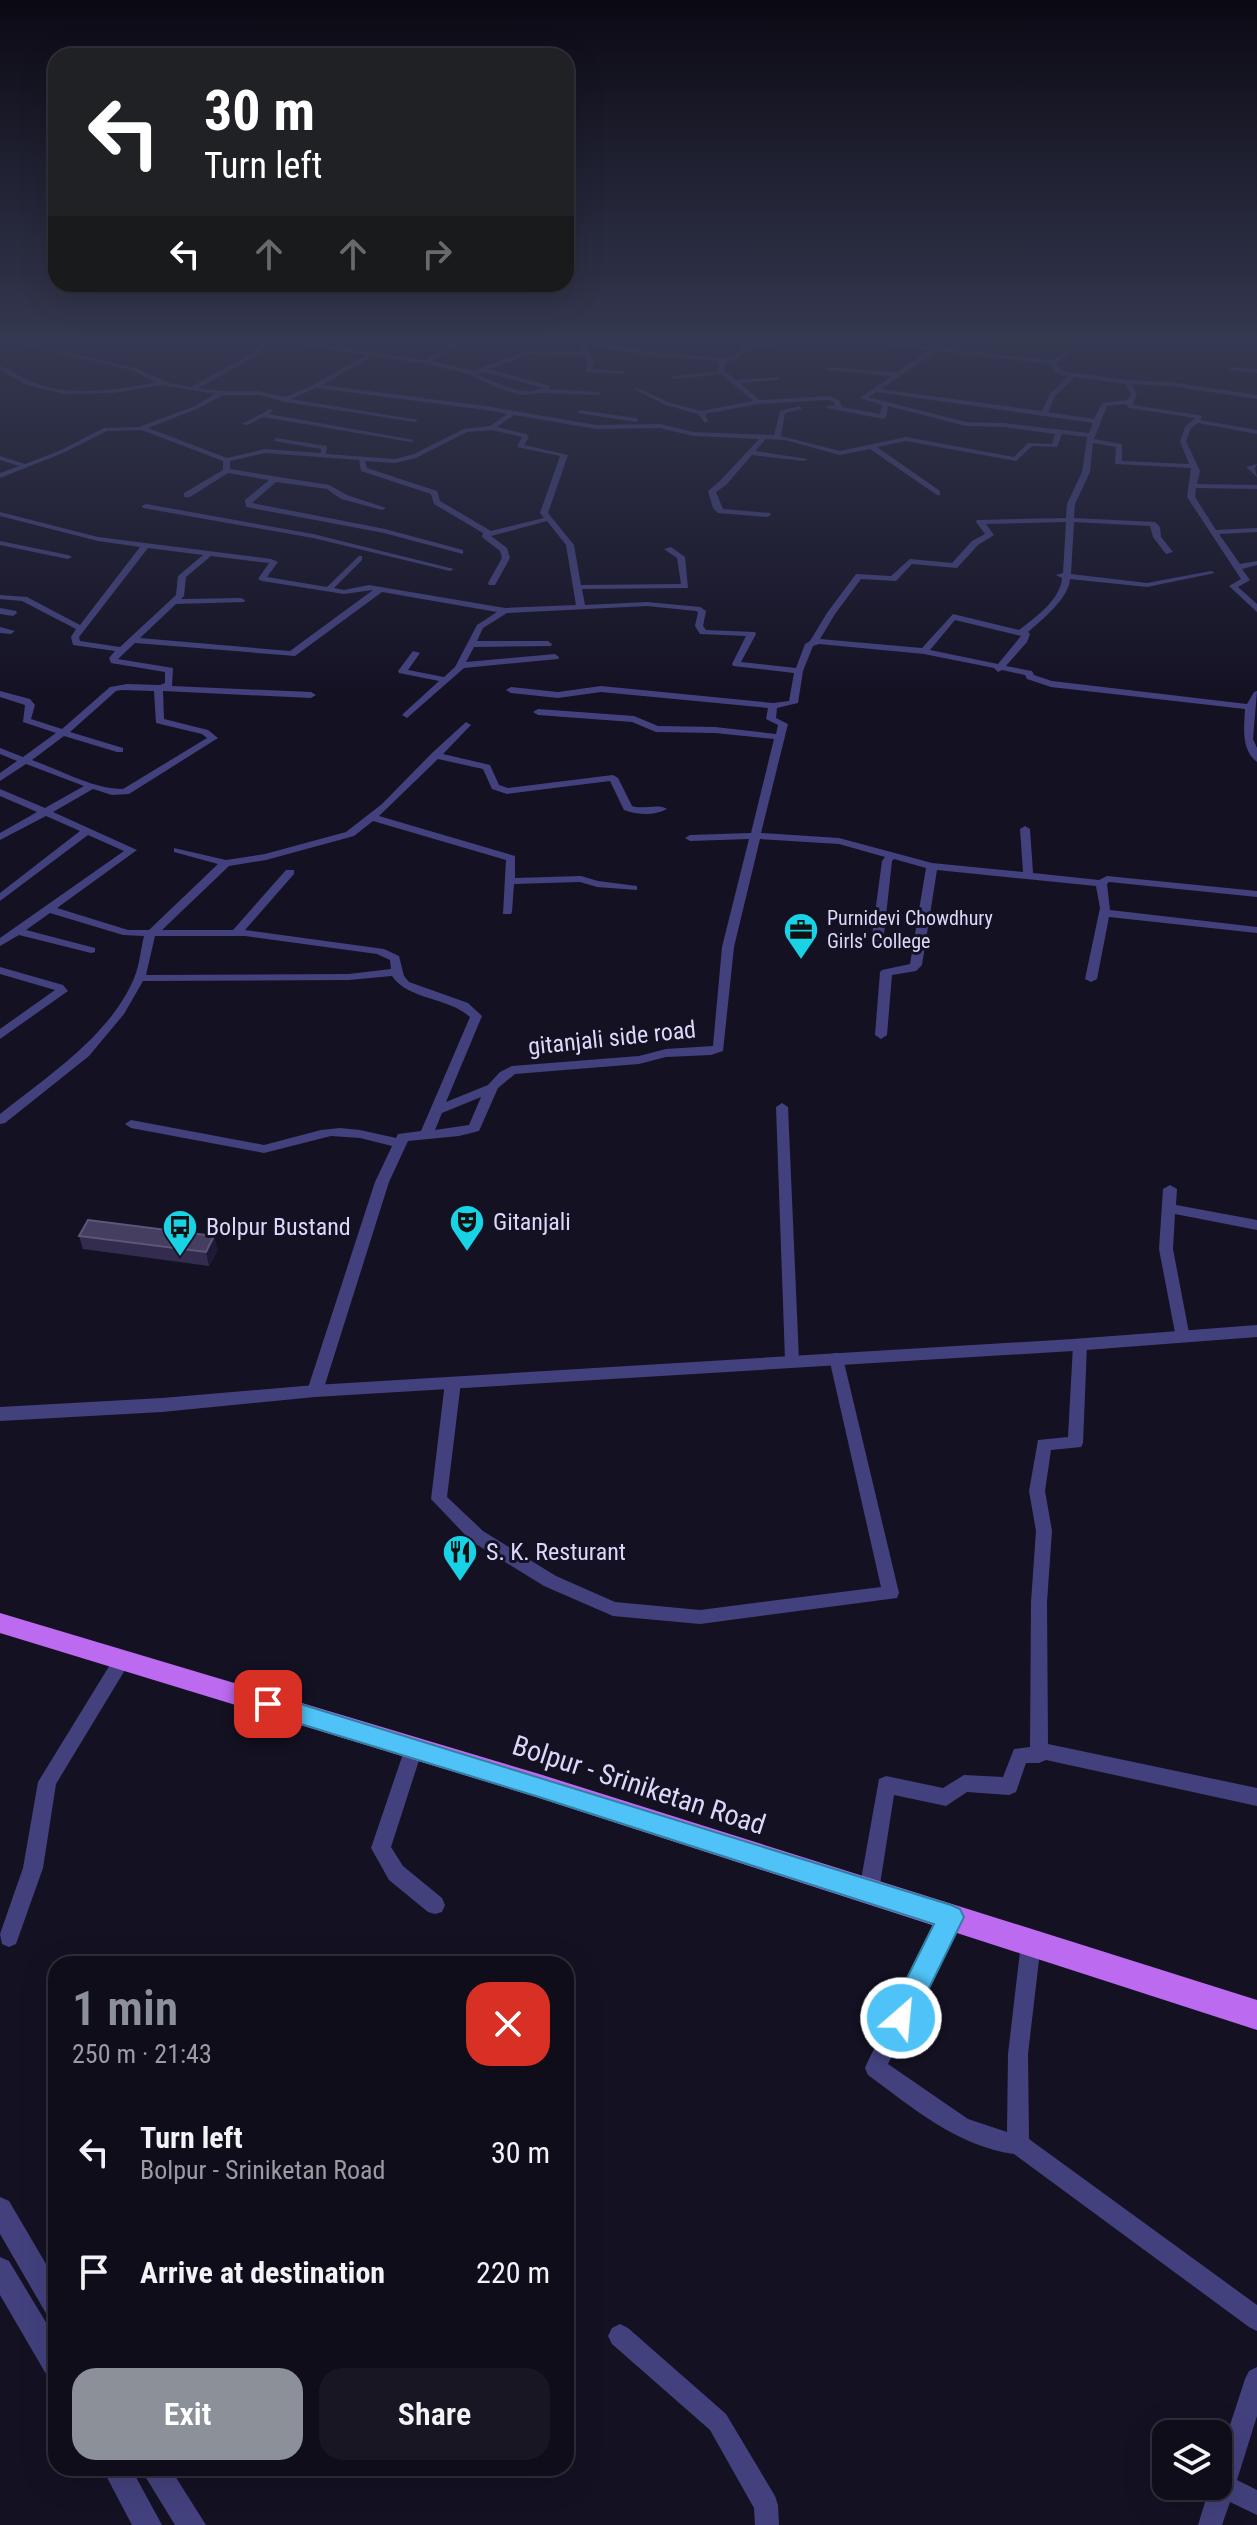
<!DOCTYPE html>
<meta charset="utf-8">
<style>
:root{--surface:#0f0d1a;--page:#181623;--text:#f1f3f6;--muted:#9b9ca2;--line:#2f2d39;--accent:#8c9099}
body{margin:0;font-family:"Roboto Condensed",sans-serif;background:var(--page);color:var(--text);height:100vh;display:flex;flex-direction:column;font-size:30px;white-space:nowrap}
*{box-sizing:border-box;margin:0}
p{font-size:26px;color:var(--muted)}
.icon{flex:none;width:44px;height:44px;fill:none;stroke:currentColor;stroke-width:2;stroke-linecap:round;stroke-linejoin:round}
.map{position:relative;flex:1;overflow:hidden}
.side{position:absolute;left:48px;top:1956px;width:526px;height:520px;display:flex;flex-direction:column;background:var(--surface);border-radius:24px;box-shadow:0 8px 32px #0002,0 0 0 2px var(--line)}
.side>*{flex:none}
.hud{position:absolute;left:48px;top:48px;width:526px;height:244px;border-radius:24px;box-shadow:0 8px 32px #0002,0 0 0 2px var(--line);background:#202124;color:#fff;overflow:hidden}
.controls{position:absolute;left:1152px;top:2420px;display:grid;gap:16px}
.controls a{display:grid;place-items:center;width:80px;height:80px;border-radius:16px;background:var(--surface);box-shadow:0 8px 32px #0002,0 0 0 2px var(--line);font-size:40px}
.pin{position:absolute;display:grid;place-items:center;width:68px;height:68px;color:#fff;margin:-34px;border-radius:16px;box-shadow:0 4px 12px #0006}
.me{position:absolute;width:88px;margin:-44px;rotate:27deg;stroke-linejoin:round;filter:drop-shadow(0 0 6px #0008)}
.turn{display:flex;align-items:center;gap:28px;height:168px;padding:0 24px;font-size:36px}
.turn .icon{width:104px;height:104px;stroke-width:2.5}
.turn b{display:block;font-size:56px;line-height:68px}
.lanes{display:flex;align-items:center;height:76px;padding:0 24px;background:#0003;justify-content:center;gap:40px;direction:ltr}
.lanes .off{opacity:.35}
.round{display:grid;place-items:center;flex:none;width:84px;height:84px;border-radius:24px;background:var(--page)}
.summary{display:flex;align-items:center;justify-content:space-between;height:136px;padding:0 24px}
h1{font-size:48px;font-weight:600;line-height:60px;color:var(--accent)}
.primary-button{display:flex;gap:16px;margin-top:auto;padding:16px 24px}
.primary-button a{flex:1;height:92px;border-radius:24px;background:var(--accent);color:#fff;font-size:32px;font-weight:600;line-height:92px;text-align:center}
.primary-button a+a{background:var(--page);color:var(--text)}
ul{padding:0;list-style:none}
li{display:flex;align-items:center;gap:24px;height:120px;padding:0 24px}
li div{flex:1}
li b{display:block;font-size:30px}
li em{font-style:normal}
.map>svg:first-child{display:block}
.green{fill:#152d2c}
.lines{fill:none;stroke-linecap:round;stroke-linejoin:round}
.minor{fill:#43417d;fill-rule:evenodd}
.tertiary{fill:#43417d;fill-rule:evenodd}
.primary{fill:#bc6aef;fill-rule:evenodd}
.wall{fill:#332c4f}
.shaded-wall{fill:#1f1936}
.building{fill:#453e61;stroke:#5c567a;stroke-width:2}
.route{fill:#4fc3f7;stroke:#337fa1;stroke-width:2}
.labels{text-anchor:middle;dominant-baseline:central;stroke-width:6;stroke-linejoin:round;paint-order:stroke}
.far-poi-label{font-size:20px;fill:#dbd8fb;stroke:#141123;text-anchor:start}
.street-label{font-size:24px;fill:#dbd8fb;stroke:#141123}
.poi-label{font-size:24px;fill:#dbd8fb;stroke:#141123;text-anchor:start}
.near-street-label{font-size:28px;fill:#dbd8fb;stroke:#141123}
</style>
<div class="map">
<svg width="1257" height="2525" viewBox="0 0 1257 2525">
<rect width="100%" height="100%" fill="#141123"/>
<!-- green -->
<path class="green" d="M886,341H1063L1062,352Z"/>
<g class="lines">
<!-- minor -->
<path class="minor" d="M7,341H17L135,368L169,383L191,387L250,355L266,341H272L254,357L198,388L222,391H259L285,397L313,385L366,355L284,341H298L426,360L458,341H465L432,361L474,371L529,350L581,352V343L584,341L653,352L726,358L733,357L744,346L778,341L776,346L748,349L737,359L726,362L724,370L736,380L780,377L778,380L740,383L760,400L830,396L839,400L842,407L880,414L882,405L860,398L892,376L827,370L825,367L897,372L930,350L860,341H878L1052,360L1066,352L1068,355L1056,363L1062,371L1127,380L1170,382L1257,395V399L1170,386L1131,384L1137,394L1133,405L1199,415L1202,417L1200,420L1257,430V434L1198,423L1191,428L1186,441L1200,471L1197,484L1257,485V489L1196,488L1195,497L1216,530L1257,528V532L1219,534L1240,564L1257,561V565L1242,569L1250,580L1238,587L1257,604V612L1229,586L1241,579L1187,497L1191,468L1115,464L1116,447L1093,443L1090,472L1075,504L1074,518L1155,522L1160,527L1161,537L1173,552L1166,554L1153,537L1150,526L1074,522L1071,574L1147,583L1211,571L1215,573L1147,587L1070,579C1069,598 1042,620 1028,632L1030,634L1027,642L1006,666L1032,671L1034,675L1052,681L1247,704L1254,692L1257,691L1253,739L1257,748V762C1241,750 1244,728 1245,709L1051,687L1027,679L1025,675L1002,670L998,672L994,668L924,654L819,644L813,646L803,671L798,703L777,708L776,718L788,724L761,833L839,838L932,863L1023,872L1020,829L1025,826L1030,829L1033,873L1099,880L1107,876L1257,891V897L1109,882L1107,884L1110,910L1257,927V933L1109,917L1097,979L1091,982L1085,979L1100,908L1096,886L937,870L922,965L916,971L892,975L887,1035L881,1039L875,1035L880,972L882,970L910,964L926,868L894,859L892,861L883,943L877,946L871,943L882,861L885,857L839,844L760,839L734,947L723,1051L711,1055L666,1057L639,1064L515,1074L498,1088L479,1131L459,1136L408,1141L389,1182L323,1391L320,1395H310L307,1391L375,1182L392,1146L360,1138L331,1136L264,1153L131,1128L125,1124L131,1120L264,1145L321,1130L340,1128L360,1130L396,1138L398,1134L421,1131L470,1017C448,997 408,1000 392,976L349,980L143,981L124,1014L89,1056L5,1123L0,1124V1114C48,1076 115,1032 136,973C140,961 141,948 144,936L123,935L50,913L26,930L95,948V952L91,953L19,935L0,946V938L124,851L88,835L0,901V893L80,831L46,816L0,840V833L37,812L0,796V789L45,808L84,786L26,764L0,781V773L17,761L0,754V748L23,757L56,733L23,722L25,705L0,697V691L30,699L35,705L31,719L62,729L110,687L127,684L160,685L165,683V672L111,663L109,658L115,651L73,645L71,637L76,629L22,601L0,599V595L27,597L80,625L140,547L98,541L0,516V512L98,537L271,559L278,562L267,577L327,587L359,556H362V560L334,588L344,590L369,585L505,608L576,605L566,545L547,521L491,536L507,548L510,558L495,585H489L488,583L502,558L500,551L482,537L483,533L434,504L431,494L361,471L359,460L265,453L230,461V469L329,485L347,495L386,508L382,510L341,499L327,489L276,482L252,503L385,529L463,550V554L384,533L246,507L245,500L269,480L228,473L190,497H184V493L223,470V461L142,430L107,431L63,453L0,478V473L19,466L0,460V456L25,464L59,451L104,428L139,427L195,406L215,394L161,385L114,393L65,394L27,385L0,370V366C12,370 22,379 35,383C73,397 116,390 156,382L131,370ZM587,345L653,356L720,361L718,371L671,377L674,379L721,374L753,401L701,411L670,403L638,388L633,389L666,405L698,414L705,423L708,421L705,414L758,404L829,400L834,402L835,406H827V408L883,419L886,417L888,406L966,426L1004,427L1055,434L1052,444L1028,443L1014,457L906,437L840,451L781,436L785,413L802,409L800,406L780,411L774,435L693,432L660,424L596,425L486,406L322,385L373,356L427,364L469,374L498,388L521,395L543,393L601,395L599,392L549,389L550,386L489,369L530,354L584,356L588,360L585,372L625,374L623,371L591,369L594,360L586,351ZM937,351L1050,364L1054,372L1068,376L1050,394L1042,411L881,389ZM484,372L543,388C521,398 497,382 477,374ZM1075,377L1125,384L1131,394L1128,400L1102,403L1094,419L1048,412L1055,396ZM316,388L486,410L507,414L490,426L464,429L414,454L395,459L326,454L327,446L276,438L274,441L321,449V453L265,449L227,458L148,428L199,408L223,395H259L285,402L415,422L418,420L291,399ZM876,392L1093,423L1089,433L1004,423L966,422L868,397ZM1126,404L1129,408L1195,418L1185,427L1180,441L1189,464L1122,461V444L1094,439L1107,406ZM514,415L596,429L660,428L693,436L759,439L720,481L708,491L713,508L718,513L767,517L771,515L770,513L723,509L716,492L726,485L752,455L804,461L808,459L755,451L766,439L785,440L840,455L870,449L937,495H940V491L877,447L906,441L1016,461L1032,446L1057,447L1062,434L1087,437L1082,472L1067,504L1066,518L977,520L976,522L985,534L972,541L952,563L910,559L891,576L856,574L827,613L810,641L805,644L796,668L741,662L756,634L755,632L706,630L703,626L706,611L700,607L647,602L585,605L582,589L688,588L685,557L671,547L664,549L677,558L681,584L581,585L574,545L548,513L568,455L524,445L529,437L526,434L497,427ZM492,430L522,437L517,447L560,456L540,513L544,518L491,531L440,501L437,491L367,468L365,461L395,463L416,458L467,432ZM1066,522L1063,573L1056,575L1062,578C1061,599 1035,618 1019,630L953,614L922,648L820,639L835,614L861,579L896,581L912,564L957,568L978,545L994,535L986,524ZM148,548L203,555L178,576L176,595L120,647L80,641L79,637ZM211,556L269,563L258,579L262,581L344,594L373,590L290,651L140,638L176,604L244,602L245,600L241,598L181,599L184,596L186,577ZM382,592L497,612L477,625L455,667L444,677L408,670L420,653L413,651L398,671L399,673L439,681L404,713L402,715L407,718L464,668L558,659L559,657L555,654L466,662L474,647L551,646L552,644L548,641H477L483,628L507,613L647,606L696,611L698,612L695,626L700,634L746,636L732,664L733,666L794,673L789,701L773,703L601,686L558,692L511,687L506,690L511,693L558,698L601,692L768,708L766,719L778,725L776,734L715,727L658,726L634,716L538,709L533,712L538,715L632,722L656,732L715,733L774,739L751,833L690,835L685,838L690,841L749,839L722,947L713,1046L666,1049L639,1056L512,1066L500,1072L488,1085L446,1102L482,1016L468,1003L409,982L404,976L399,956L384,949L245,930L294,874V870H286L233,930H162L229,866L266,860L354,836L373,821L506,860L503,914H511L512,912L514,884L580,882L597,887L637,890V886L598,881L581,876L515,878V856L379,816L438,759L483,769L492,789L507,794L610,781L624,810C638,815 654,816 667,809C658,803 643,810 632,806L618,778L613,775L508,788L499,785L490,765L443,754L469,727L471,725L466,722L432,753L382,804L346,832L265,854L226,860L174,848V852L218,864L149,930H128L57,908L137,850L53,812L93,789L112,795L129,794L218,738L208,730L164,719L163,691L311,698L316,695L311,692L172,686L173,668L118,659L135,643L295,656ZM955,620L1021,636L998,664L930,650ZM121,690L154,691L156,723L202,734L207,738L123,789C93,789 60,770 32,760L64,736L117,752H123V748L70,732L116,691ZM155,936H245L377,954L390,960L391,969L349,974L146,975ZM481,1097L469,1125L435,1130L442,1113Z
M1231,367L1257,369V373L1229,370Z
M270,409L273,411L269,414L414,440L411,442L263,417L247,425L242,424Z
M579,410L636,418L639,420L636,422L577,413Z
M1257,464L1255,468L1257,477L1246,467Z
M146,504L313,534L454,569L450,571L313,538L143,508L142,506Z
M0,541L68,555L72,557L68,559L0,545Z
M0,608L16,611L17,613L13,616L0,614Z
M0,627L15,631L11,634L0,633Z
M0,967L63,985L68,991L0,1039V1029L55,990L0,974Z
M782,1103L788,1107L799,1360L797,1364H787L785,1360L776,1107Z
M1170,1185L1177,1189L1176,1205L1257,1220V1230L1175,1214L1173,1249L1190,1338L1188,1342H1178L1176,1338L1159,1249L1163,1189Z
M1080,1340L1085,1341L1087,1345L1083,1443L1081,1447L1051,1450L1045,1491L1052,1531L1047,1602L1048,1744L1257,1788V1806L1046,1760L1039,1763H1026L1016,1792L1009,1795L967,1792L946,1806L894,1795L879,1891L876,1898L869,1900L862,1898L859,1891L879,1779L886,1776L943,1788L964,1775L1003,1777L1014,1749L1030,1747L1031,1602L1036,1531L1029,1491L1038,1440L1068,1437L1073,1345L1075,1341Z
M836,1353L841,1354L843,1358L899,1593L897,1598L700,1624L613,1616L544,1586L471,1541L431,1499L445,1382L448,1378H458L461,1382L447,1497L483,1531L556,1576L615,1602L700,1610L881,1587L829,1358L831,1354Z
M122,1652L128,1655L131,1660L128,1665L56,1784L43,1868L16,1944L9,1947L2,1944L0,1934L23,1868L38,1782L116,1655Z
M414,1740L420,1742L423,1748L391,1847L403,1866L442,1898L445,1905L442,1912L435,1914L428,1912L389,1880L371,1848L405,1748L408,1742Z
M951,1907L958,1910L961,1917L888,2064L968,2119L1007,2132L1008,2054L1021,1943L1024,1936L1031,1933L1038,1936L1041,1943L1028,2054L1029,2139L1257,2305V2331L1249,2327L1014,2154C957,2146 913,2108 868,2075L865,2068L868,2061L944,1910Z
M620,2324L628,2328L726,2414L775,2496L778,2505L779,2525H755L754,2508L710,2430L612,2344L608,2336L612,2328Z
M1257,2367V2416L1237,2480L1257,2490V2515L1230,2502L1222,2525H1198L1210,2486H1218V2462L1245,2379L1249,2371Z"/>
<!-- tertiary -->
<path class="tertiary" d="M1257,1325V1337L1073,1351L315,1397L162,1412L0,1421V1407L162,1398L315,1385L1073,1339Z
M0,2197L9,2201L56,2281V2319L47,2315L0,2234Z
M0,2257L9,2261L56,2339V2377L46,2374L0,2295Z
M102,2468H131L162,2525H132Z
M140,2468H170L206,2525H175Z"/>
<!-- primary -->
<path class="primary" d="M0,1613L536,1773L1257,2000V2030L536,1797L0,1633Z"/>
</g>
<!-- wall -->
<path class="wall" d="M79,1236L218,1250L209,1266L83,1249Z"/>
<!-- shaded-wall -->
<path class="shaded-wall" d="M214,1236L218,1250L209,1266L206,1252Z"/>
<!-- building -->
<path class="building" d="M88,1220L214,1236L206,1252L79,1236Z"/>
<!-- sky -->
<linearGradient id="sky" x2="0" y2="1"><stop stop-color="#0b0913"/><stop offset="0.49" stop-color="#343850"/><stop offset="1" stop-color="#343850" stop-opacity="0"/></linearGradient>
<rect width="1257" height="694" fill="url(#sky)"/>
<!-- route -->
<path class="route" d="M268,1694L951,1905L960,1909L964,1917L910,2027L901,2031L891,2027L887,2018L934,1924L536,1796L268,1714L260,1711L257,1704L260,1697Z"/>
<!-- icons -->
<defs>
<symbol id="office-pin" viewBox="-11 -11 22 30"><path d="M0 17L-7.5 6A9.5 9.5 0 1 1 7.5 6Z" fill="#18d3e6" stroke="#141123"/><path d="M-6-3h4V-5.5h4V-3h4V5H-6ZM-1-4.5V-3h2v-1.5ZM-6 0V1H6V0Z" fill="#111"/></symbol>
<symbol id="theatre-pin" viewBox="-11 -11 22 30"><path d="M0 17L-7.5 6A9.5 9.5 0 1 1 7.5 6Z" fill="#18d3e6" stroke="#141123"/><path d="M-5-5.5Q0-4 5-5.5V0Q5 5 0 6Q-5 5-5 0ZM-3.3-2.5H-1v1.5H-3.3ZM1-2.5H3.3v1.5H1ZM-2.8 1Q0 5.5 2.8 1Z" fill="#111"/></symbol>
<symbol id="bus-pin" viewBox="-11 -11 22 30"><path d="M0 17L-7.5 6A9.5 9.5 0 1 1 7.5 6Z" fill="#18d3e6" stroke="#141123"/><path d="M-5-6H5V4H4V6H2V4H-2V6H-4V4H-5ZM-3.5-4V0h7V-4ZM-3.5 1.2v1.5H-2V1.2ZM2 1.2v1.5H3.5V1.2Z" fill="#111"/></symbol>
<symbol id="restaurant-pin" viewBox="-11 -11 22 30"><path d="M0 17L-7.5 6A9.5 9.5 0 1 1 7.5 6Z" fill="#18d3e6" stroke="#141123"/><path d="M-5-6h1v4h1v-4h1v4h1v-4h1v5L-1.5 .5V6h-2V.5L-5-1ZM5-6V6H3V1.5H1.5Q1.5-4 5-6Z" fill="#111"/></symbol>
</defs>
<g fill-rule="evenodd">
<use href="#office-pin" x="781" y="910" width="40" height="54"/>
<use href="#theatre-pin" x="447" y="1202" width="40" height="54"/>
<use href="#bus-pin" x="160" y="1207" width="40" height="54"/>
<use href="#restaurant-pin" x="440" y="1532" width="40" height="54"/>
</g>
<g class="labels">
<!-- far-poi labels -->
<g class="far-poi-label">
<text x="827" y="918">Purnidevi Chowdhury<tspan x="827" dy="23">Girls' College</tspan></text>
</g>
<!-- street labels -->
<g class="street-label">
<text transform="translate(612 1038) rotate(-6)">gitanjali side road</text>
</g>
<!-- poi labels -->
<g class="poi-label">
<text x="493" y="1222">Gitanjali</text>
<text x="206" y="1227">Bolpur Bustand</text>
<text x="486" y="1552">S. K. Resturant</text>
</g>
<!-- near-street labels -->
<g class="near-street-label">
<text transform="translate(639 1785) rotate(18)">Bolpur - Sriniketan Road</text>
</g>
</g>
</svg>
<div class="controls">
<a><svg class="icon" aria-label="layers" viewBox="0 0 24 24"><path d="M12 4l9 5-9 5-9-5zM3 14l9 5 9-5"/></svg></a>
</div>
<div class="pin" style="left:268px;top:1704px;background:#d93025"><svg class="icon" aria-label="arrive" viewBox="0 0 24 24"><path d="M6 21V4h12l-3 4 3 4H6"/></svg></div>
<svg class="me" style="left:901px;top:2018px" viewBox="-20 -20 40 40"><circle r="17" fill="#4fc3f7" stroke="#fff" stroke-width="3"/><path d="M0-11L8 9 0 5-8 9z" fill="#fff"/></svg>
<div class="hud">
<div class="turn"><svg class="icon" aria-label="left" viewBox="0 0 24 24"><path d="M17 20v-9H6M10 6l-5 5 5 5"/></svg><div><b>30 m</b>Turn left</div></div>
<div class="lanes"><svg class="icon" aria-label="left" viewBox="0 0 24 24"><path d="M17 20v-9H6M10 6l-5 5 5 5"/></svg><svg class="icon off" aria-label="ahead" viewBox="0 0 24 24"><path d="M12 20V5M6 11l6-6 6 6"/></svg><svg class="icon off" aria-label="ahead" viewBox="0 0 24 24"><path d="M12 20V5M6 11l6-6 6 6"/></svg><svg class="icon off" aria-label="right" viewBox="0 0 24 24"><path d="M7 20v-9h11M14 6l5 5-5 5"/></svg></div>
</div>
<section class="side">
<div class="summary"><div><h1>1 min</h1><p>250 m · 21:43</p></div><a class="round" style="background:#d93025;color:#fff"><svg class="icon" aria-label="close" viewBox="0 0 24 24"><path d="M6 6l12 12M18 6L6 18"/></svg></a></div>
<ul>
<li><svg class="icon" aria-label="left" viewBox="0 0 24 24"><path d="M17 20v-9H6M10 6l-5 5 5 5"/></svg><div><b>Turn left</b><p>Bolpur - Sriniketan Road</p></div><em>30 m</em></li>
<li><svg class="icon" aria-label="arrive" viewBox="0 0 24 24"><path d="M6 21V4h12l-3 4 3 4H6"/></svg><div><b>Arrive at destination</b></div><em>220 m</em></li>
</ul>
<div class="primary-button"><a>Exit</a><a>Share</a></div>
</section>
</div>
